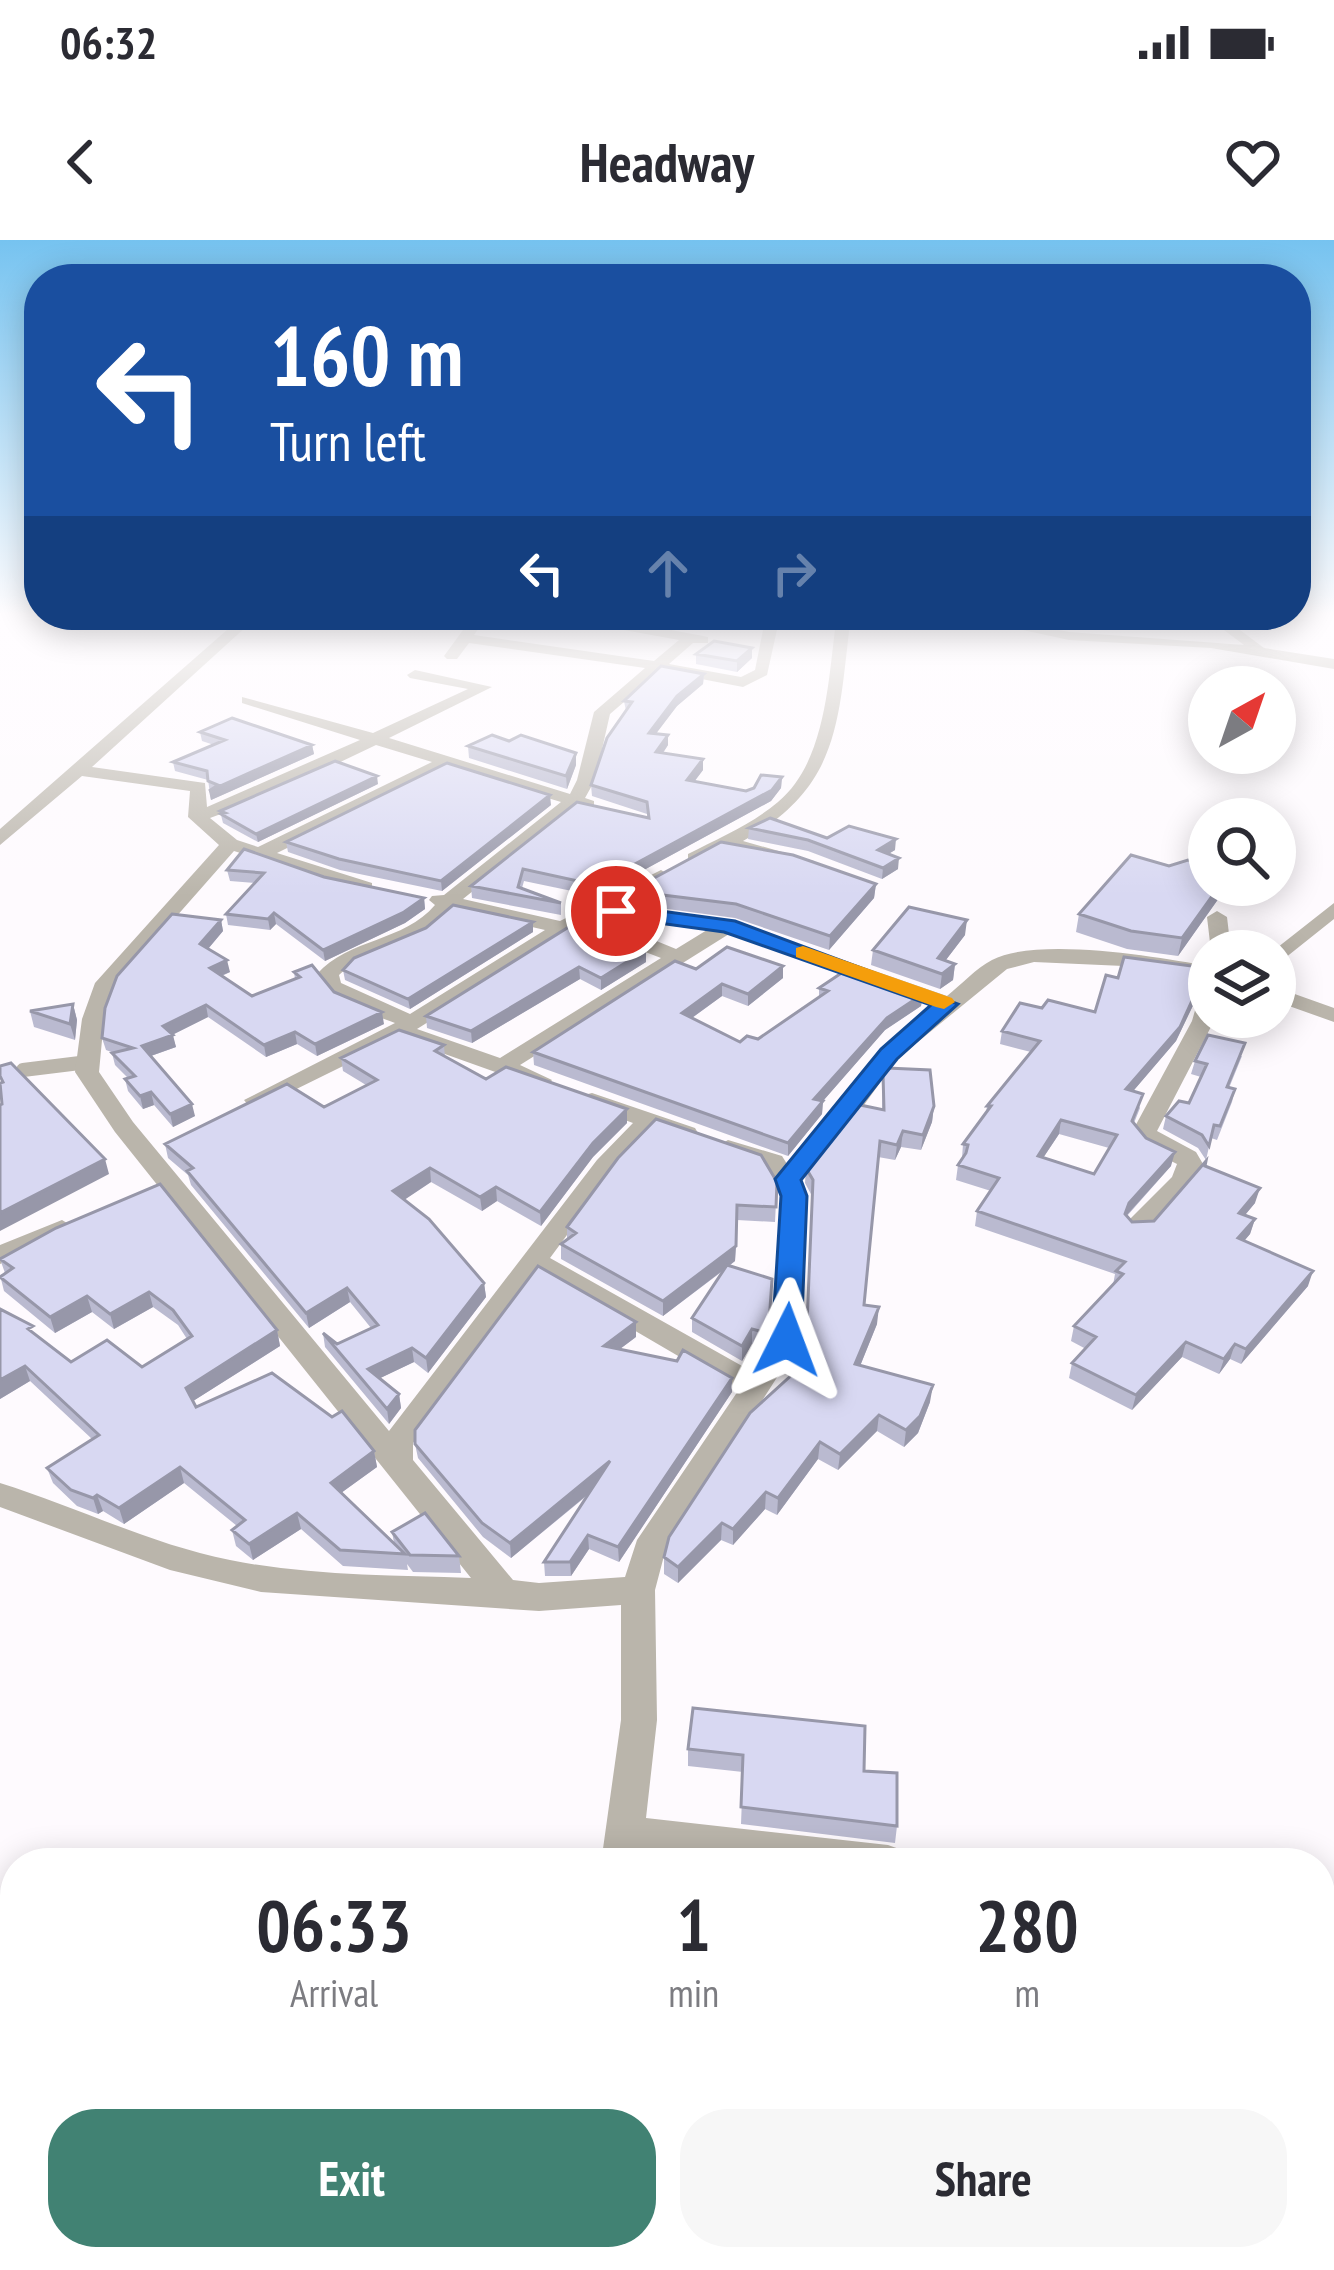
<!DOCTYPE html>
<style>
:root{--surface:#fff;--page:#f7f7f7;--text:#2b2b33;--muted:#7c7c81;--accent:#418273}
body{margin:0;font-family:"PT Sans Narrow",sans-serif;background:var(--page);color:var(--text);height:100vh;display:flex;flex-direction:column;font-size:45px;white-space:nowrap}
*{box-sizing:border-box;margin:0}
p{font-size:39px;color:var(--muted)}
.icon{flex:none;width:66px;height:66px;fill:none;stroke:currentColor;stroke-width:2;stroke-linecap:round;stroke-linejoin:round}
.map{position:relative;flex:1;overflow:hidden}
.drawer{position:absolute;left:0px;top:1608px;width:1335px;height:423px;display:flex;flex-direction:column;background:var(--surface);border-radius:48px 48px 0 0;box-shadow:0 6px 30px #0003}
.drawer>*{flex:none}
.banner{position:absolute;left:24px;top:24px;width:1287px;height:366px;border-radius:48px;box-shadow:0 6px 30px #0003;background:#1a4fa0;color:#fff;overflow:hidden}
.needle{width:78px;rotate:40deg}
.tools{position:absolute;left:1188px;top:426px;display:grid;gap:24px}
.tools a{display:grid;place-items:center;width:108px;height:108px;border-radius:50%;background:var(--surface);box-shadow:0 6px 30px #0003;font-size:60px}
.pin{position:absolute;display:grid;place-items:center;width:102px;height:102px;color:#fff;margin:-51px;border:6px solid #fff;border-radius:50%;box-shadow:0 3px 12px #0007}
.me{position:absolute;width:132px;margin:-66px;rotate:3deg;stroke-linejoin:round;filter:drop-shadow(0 0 9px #0008)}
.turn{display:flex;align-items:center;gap:42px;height:252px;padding:0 48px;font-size:54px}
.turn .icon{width:156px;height:156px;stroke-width:2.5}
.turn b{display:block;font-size:84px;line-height:102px}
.lanes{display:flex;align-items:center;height:114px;padding:0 48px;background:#0003;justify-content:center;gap:60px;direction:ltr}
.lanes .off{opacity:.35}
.eta{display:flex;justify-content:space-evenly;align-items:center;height:204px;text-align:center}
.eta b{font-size:72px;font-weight:800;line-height:84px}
.primary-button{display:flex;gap:24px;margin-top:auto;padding:24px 48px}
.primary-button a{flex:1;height:138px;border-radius:48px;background:var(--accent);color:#fff;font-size:48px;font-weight:800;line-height:138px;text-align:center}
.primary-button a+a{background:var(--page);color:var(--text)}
.status{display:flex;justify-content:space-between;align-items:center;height:84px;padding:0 60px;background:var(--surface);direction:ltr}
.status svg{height:33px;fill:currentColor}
header{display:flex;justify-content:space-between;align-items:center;height:156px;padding:0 48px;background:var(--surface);font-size:54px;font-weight:800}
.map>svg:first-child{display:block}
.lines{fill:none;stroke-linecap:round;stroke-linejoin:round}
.lane{stroke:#bab5ab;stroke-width:14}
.street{fill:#bab5ab;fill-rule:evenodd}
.wall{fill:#babad0;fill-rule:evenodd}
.shaded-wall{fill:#9797a9}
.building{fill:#d8d8f2;stroke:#9797a9;stroke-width:3;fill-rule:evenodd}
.route{fill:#1a73e8;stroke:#114b97;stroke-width:3}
.slow{fill:#f59e0b}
</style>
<div class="status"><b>06:32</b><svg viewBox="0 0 49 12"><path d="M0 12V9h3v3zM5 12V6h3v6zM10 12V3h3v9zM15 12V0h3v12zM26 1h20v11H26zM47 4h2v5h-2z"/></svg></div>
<header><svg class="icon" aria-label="back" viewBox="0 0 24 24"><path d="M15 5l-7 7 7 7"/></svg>Headway<svg class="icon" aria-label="heart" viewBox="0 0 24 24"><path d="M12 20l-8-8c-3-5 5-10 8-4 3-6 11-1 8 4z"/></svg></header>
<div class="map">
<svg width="1334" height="2030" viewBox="0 0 1334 2030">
<rect width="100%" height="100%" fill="#fefafe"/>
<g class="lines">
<!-- lane -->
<path class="lane" d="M23,830L88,822"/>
<!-- street -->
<path class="street" d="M244,375H259L92,527L205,543L207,567L360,500L242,463V457L373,493L468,449L410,438L407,435L415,430L492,447L389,498L570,554L577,540L594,472L645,428L469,403L457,419H447L444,416L474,375H488L474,395L654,421L679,400L602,386L591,375L703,396L708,397V403H693L669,424L741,437L755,430L764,385L761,375H775L778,385L767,435L743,447L660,431L610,474L595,540L585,558L594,561V569L577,567L463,659L560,681L661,630L671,636L668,640L617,668L734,682L947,756C961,745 976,728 992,720C1038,696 1158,717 1209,726V738L1146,727L1034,722L1007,729L897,819L854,879L799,943L807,956L801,1100L665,1312L655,1350L657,1480L646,1578L888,1605L902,1610L908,1623H731L642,1613L641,1623H601L621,1480V1365L539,1371L261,1352L170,1330L0,1267V1243C77,1267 150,1304 230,1320C309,1336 391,1335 471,1338L115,892L75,832L82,779L95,743L219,605L188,577L190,551L82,536L0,605V589ZM376,505L432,522L258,607L237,600L210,578L267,557ZM449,528L561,562L444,655L432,656L429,660L435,665C404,702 349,698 317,734C325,765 368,772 395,783L244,860L248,865H264L400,798L532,845H548L552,840L520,825L729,694L935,766L881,809L787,924L782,916L728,900L716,907L719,912L763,926L781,956L773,1099L751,1131L550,1018L615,930L653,890L686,900L698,893L695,888L592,853L584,855L580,860L584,865L633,883L597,920L389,1191L133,882L99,832L104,779L116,745L234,611L358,651H372V643L277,613ZM453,669L545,690L410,774L341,743L339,735L350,725L434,692ZM598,677L707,690L676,709ZM580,687L661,718L500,818L417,789ZM538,1034L738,1151L637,1300L625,1337L539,1343L513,1340L413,1220V1203Z
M837,375H851C838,477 843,546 743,601L814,621L804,627C781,621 750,606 725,610C711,613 704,624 688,622V614C719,598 752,584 778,562C828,520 828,435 837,375Z
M953,375H982L1069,392L1244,405L1204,375H1220L1264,408L1334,419V429L1211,408L1069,400Z
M1334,663V679L1275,726L1273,711Z
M1217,671L1227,677L1231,711H1211L1207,677Z
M1275,747L1334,768V782L1275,761Z
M1209,753V777H1215L1214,781L1157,891L1196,912L1203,924L1192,945L1147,992H1129L1125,986L1129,980L1172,937L1177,924L1145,908L1132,892L1192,781L1198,760Z
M62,980L75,988L71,994L0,1024V1005Z
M553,2016H599L598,2030H550Z"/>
</g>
<!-- wall -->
<path class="wall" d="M696,414L752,418L737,432L696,424Z
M704,434L703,444L677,466L656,493L668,505L663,513L703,530L694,542L746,551L782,537L781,548L771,561L596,656L524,641L522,648L561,663V675L472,658L471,646L648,578L647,574L592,556L591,545L626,471L624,461Z
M200,492L312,505L314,514L211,560L208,540L175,531L173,522L214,505L202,501Z
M509,501L576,525L567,549L469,518L468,506Z
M378,544L258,602L223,583L220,571Z
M551,565L442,651L340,630L288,612L286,602Z
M749,588L827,598L895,610L888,614L898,629L882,639L808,611L748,599Z
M227,630L324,637L424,658L425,669L405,683L325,721L276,684L270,690L228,685L226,674L255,643L230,641Z
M876,644L874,658L829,710L735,678L630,664V651Z
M1226,648L1178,716L1127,709L1076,692L1079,674Z
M221,680L223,691L208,709L230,732L222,736L252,756L295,739L294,732L334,752L384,784L317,816L297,804L266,817L208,777L172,795L176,807L151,816L195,876L173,887L154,865L143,869L128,851L125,839L128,838L115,825L112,813H114L106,810L102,798Z
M533,682V692L410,769L345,740L343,730Z
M965,695L945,721L955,724L953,740L940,749L871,725L873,710Z
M623,696V702L646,722L601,750L580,739L472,803L427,788L426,776Z
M783,726V738L748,766L722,756L692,778L740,802L758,799L819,757V748L923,754L921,766L885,790L823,861L822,874L788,916L534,825L533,812L696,729Z
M1118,738L1198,755L1176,801L1133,851L1140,868L1134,883L1171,926L1127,976L1132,982L1154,981L1205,926L1255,963L1245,975L1255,979L1250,994L1244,1001L1308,1046L1241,1124L1230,1119L1219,1134L1182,1117L1132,1170L1069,1138L1072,1123L1086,1109L1071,1101L1074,1086L1113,1045L1115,1034L975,986L977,971L991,951L956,940L958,925L962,918L963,904L986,873L987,866L1031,812L1000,804L1002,791L1042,768L1095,772ZM1059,894L1109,908L1094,934L1043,918Z
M73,764L77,780L75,800L34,787L30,771Z
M444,805L445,817L486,839L627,883L593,917L541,986L497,961L482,971L431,942L404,960L484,1043L486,1057L428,1133L414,1122L380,1138L399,1154L401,1168L389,1184L325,1107L323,1093L337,1104L371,1088L350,1062L309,1088L191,945L188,935L168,918L165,904L324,867L366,845L343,831L341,818Z
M1242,816L1229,848L1235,849L1232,862L1217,900L1211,898L1206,920L1198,908L1163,889L1166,876L1189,863L1201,837L1191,834L1195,821Z
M883,834L934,866L932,882L921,910L901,907L895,920L878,917L864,1065L877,1084L860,1126L930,1162L918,1193L904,1207L877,1191L838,1230L818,1219L777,1275L765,1269L733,1305L721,1300L678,1343L664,1334V1317L803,1124L796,1122L797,1106L806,1085L812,956L805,943L806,928L882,870Z
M777,942L775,982L737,980L735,1021L729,1026L772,1039L769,1097L762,1106L752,1104L742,1121L692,1092V1078L724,1030L663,1076L561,1019V1004L567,999V987Z
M56,988L277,1090L280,1106L193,1161L196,1167L374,1211L377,1227L341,1253L394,1303L392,1292L459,1316L461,1333L413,1332L407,1324L408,1330L343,1326L301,1289L253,1320L236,1306L232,1290L237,1286L184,1243L124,1284L103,1271L98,1274L77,1266L53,1243L47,1228L92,1199L30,1141L0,1159V1069L71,1122L142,1127L187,1099L178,1085L153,1067L114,1089L92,1072L55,1093L4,1051L0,1035L5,1033L0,1019Z
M636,1097L620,1109L732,1138V1152L619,1322L589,1309L571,1336H545L544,1322L589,1254L511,1318L483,1297L418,1218L415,1204Z
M688,1509L864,1531L897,1586L895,1603L741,1584L743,1532L688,1526Z"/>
<!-- shaded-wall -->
<path class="shaded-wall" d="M752,408V418L737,432V421Z
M704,434L703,444L677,466L649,503V493L677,456Z
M668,495V505L656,523V512Z
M312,505L314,514L211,560L209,551Z
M576,513V525L567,549L566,536Z
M703,519V530L687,551V540Z
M377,536L378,544L258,602L256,594Z
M782,537L781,548L771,561L596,656V645Z
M550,555L551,565L442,651L441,641Z
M896,599L895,610L877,621L878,610Z
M899,618L898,629L882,639L883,628Z
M876,644L874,658L829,710L830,696Z
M1220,645H1227L1226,648L1178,716L1182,698Z
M424,658L425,669L405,683L325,721L323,710Z
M274,673L276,684L270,690L268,679Z
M221,680L223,691L202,716L200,704Z
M967,680L965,695L936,733L938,718Z
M533,682V692L410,769L408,759Z
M646,710V722L601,750V738Z
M227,720L230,732L213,739L210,728Z
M955,724L953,740L940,749L942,734Z
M783,726V738L748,766V754Z
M579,727L580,739L472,803L471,791Z
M1201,741L1198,755L1176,801L1123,863L1126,849Z
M722,744V756L682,785V773Z
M923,754L921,766L885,790L823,861L822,874L788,916V903L814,859L887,778Z
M73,764L77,780L75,800L70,784Z
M206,765L208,777L166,798L173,795L176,807L145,818L142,806L163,786Z
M382,772L384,784L317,816L315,804Z
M295,792L297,804L266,817L264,805Z
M151,852L154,865L143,869L140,856Z
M192,864L195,876L173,887L170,874Z
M934,866L932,882L921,910L923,895Z
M627,869V883L593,917L541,986L540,972L593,903Z
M1061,880L1059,894L1035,930L1038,916Z
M903,891L901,907L895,920L897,905Z
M1175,912L1171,926L1125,977L1121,988L1129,963Z
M105,919L109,934L0,991V973Z
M430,928L431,942L395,966L393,951Z
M496,947L497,961L482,971L480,957Z
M1260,948L1255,963L1235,987L1239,973Z
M1255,979L1250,994L1234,1013L1238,998Z
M736,1006L735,1021L663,1076V1061Z
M1313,1031L1308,1046L1241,1124L1246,1109Z
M484,1043L486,1057L428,1133L426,1118Z
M347,1048L350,1062L309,1088L306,1073Z
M149,1052L153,1067L114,1089L110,1074Z
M87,1056L92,1072L55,1093L50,1077Z
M879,1067L877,1084L854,1141L855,1124Z
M636,1082V1097L605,1120L604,1106Z
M769,1083V1097L762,1106L763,1092Z
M752,1089V1104L742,1121V1106Z
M277,1090L280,1106L190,1163L186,1148Z
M1186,1102L1182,1117L1132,1170L1136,1155Z
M1235,1104L1230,1119L1219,1134L1224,1119Z
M412,1108L414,1122L370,1143L368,1129Z
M25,1126L30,1141L0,1159V1140Z
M732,1138V1152L619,1322L618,1307Z
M933,1145L930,1162L918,1193L904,1207L906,1190Z
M399,1154L401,1168L389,1184L387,1169Z
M879,1175L877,1191L838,1230L840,1214Z
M820,1202L818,1219L777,1275L778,1258Z
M374,1211L377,1227L334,1258L331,1243Z
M610,1221L611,1235L511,1318L510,1303Z
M180,1227L184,1243L124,1284L119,1268Z
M766,1252L765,1269L733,1305V1289Z
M97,1255L103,1271L98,1274L93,1258Z
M297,1273L301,1289L253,1320L249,1304Z
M722,1283L721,1300L678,1343V1327Z
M588,1295L589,1309L571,1336L570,1322Z"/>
<!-- building -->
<path class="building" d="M714,401L752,408L737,421L696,414Z
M661,426L704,434L677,456L649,493L668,495L656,512L703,519L687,540L746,551L754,548L761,535L782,537L772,550L596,645L523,629L518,647L561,663L471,646L577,562L649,578L647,562L591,545L607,498L632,462L624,461Z
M232,478L312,505L209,551L218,545L208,541L207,531L173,522L225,500L200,492Z
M492,495L509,501L521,495L576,513L566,536L468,506Z
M335,521L377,536L256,594L221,574L225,573L220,571Z
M447,523L550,555L441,641L339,619L286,602Z
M770,578L827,598L849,586L896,599L878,610L899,618L883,628L808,600L749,588Z
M721,602L793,615L876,644L830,696L736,664L630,651Z
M244,609L324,637L424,658L404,672L323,710L274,673L268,679L226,674L264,633L227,630Z
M1131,615L1169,626L1188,620L1209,625V645H1220L1182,698L1131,691L1079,674Z
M453,665L533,682L408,759L343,730L354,718L426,688Z
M909,667L967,680L938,718L955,724L942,734L873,710Z
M172,674L221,680L200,704L227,720L210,728L252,756L300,737L294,732L312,725L334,752L382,772L315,804L295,792L264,805L206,765L163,786L173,795L142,806L192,864L170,874L151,852L140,856L125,839L135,836L112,813L133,808L102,798L105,768L117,736Z
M580,680L623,696L617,700L646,710L601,738L579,727L471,791L426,776Z
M727,707L783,726L748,754L722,744L682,773L740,802L747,796L758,799L828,751L819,748L849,728L923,754L887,778L814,859L823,861L788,903L533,812L675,721L696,729Z
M1124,717L1199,727L1201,741L1180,787L1126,849L1143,854L1132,881L1146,898L1175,912L1129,963L1125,974L1132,982L1154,981L1206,921L1205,926L1260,948L1239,973L1255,979L1238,998L1313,1031L1246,1109L1235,1104L1224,1119L1186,1102L1136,1155L1072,1123L1096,1097L1074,1086L1123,1034L1116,1031L1125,1022L977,971L999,938L958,925L966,913L968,905L963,904L991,866H987L1040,801L1002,791L1020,763L1042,768L1048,760L1095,772L1106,735L1118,738ZM1061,880L1117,895L1094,934L1038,916Z
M73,764L70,784L30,771Z
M399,790L444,805L435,811L486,839L506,827L627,869L593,903L540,972L496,947L480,957L430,928L393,951L429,979L484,1043L426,1118L412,1108L368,1129L399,1154L387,1169L323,1093L337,1104L378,1085L347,1048L306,1073L187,931L193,928L165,904L287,844L324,867L377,840L341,818Z
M1208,795L1245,803L1227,847L1235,849L1220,886L1214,885L1209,906L1202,895L1166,876L1179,861L1189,863L1207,824L1195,821Z
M11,823L105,919L0,973V865L2,864L0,843L3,842L0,836V826Z
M887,828L930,830L934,866L923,895L903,891L897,905L880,901L864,1065L879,1067L855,1124L933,1145L920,1176L906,1190L879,1175L840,1214L820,1202L778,1258L766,1252L733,1289L722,1283L678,1327L664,1317L669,1297L750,1173L818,1111L797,1106L807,1084L813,940L806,928L860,865L884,870L883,834Z
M656,879L761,915L777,942L776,967L737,965L736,1006L663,1061L561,1004L576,993L567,987L618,918Z
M160,944L277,1090L186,1148L196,1167L272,1133L332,1177L342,1171L374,1211L331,1243L405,1314L340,1310L297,1273L249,1304L232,1290L245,1280L180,1227L119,1268L97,1255L93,1258L71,1250L47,1228L99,1195L25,1126L0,1140V1069L33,1086L28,1089L71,1122L107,1100L142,1127L192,1096L173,1070L149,1052L110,1074L87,1056L50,1077L0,1037L13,1028L0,1019L56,988Z
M727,1025L772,1039L769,1083L763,1092L752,1089L742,1106L692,1078Z
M538,1026L636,1082L604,1106L677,1121L683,1110L732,1138L618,1307L588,1295L570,1322H544L610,1221L510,1303L482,1283L415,1204V1190Z
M425,1273L459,1316L410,1315L392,1292Z
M693,1468L865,1486L864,1531L897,1533V1586L741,1567L743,1515L688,1509Z"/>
<!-- sky -->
<linearGradient id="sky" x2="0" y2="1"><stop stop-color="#76c3f0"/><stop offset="0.57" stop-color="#fffdff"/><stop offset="1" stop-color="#fffdff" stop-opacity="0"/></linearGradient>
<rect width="1334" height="656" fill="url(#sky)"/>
<!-- route -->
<path class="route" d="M616,665L735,681L958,764L897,819L801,940L807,956L801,1100L797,1107H777L772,1100L781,956L775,939L881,809L931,765L724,692L608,676V667Z"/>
<!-- slow -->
<path class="slow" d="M803,706L952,758L955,762L944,769L936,767L796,717V708Z"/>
</svg>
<div class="tools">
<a><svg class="needle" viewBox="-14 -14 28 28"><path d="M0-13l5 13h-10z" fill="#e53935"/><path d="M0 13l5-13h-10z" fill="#7c7c81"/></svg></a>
<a><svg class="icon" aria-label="search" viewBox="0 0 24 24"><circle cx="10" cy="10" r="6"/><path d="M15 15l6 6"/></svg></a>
<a><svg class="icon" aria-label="layers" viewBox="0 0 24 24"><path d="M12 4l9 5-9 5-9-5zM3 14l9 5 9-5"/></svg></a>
</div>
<div class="pin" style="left:616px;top:671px;background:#d93025"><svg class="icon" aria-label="arrive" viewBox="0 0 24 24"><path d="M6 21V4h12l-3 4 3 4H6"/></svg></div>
<svg class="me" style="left:787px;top:1100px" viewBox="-20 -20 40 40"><path d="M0-17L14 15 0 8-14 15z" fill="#1a73e8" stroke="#fff" stroke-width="4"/></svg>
<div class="banner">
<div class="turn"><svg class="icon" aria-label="left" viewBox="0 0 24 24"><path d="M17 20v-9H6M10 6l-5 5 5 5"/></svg><div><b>160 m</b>Turn left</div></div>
<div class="lanes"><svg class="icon" aria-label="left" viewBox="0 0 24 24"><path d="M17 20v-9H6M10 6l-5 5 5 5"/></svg><svg class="icon off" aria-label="ahead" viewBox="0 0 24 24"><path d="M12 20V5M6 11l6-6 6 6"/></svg><svg class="icon off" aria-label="right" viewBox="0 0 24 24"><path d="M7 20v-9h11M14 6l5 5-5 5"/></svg></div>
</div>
<section class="drawer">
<div class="eta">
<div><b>06:33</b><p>Arrival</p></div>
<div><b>1</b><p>min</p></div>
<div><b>280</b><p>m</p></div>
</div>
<div class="primary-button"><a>Exit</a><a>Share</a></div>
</section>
</div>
